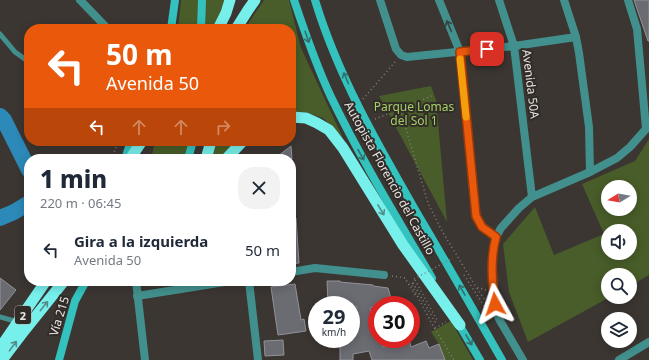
<!DOCTYPE html>
<html lang="es">
<meta charset="utf-8">
<style>
:root{--surface:#fff;--page:#f2f2f3;--text:#1f2937;--muted:#747a83}
body{margin:0;font-family:"Noto Sans",sans-serif;background:var(--page);color:var(--text);height:100vh;display:flex;flex-direction:column;font-size:15px;white-space:nowrap}
*{box-sizing:border-box;margin:0}
p{font-size:13px;color:var(--muted)}
.icon{flex:none;width:22px;height:22px;fill:none;stroke:currentColor;stroke-width:2;stroke-linecap:round;stroke-linejoin:round}
.map{position:relative;flex:1;overflow:hidden}
.sheet{position:absolute;left:24px;top:154px;width:272px;height:132px;display:flex;flex-direction:column;background:var(--surface);border-radius:16px;box-shadow:0 2px 10px #0003}
.sheet>*{flex:none}
.guide{position:absolute;left:24px;top:24px;width:272px;height:122px;border-radius:16px;box-shadow:0 2px 10px #0003;background:#ea580c;color:#fff;overflow:hidden}
.needle{width:26px;rotate:259deg}
.buttons{position:absolute;left:601px;top:180px;display:grid;gap:8px}
.buttons a{display:grid;place-items:center;width:36px;height:36px;border-radius:50%;background:var(--surface);box-shadow:0 2px 10px #0003;font-size:20px}
.speed{position:absolute;left:308px;top:296px;display:flex;gap:8px;font-size:20px;font-weight:700;text-align:center}
.speed>*{display:grid;place-content:center;width:52px;height:52px;border-radius:50%;background:var(--surface);box-shadow:0 2px 10px #0003;line-height:1}
.speed small{font-size:10px;font-weight:400}
.speed .limit{border:6px solid #d22;background:#fff;color:#111}
.pin{position:absolute;display:grid;place-items:center;width:34px;height:34px;color:#fff;margin:-17px;border-radius:8px;box-shadow:0 2px 6px #0006}
.me{position:absolute;width:44px;margin:-22px;rotate:355deg;stroke-linejoin:round;filter:drop-shadow(0 0 3px #0008)}
.turn{display:flex;align-items:center;gap:14px;height:84px;padding:0 16px;font-size:18px}
.turn .icon{width:52px;height:52px;stroke-width:2.5}
.turn b{display:block;font-size:28px;line-height:34px}
.lanes{display:flex;align-items:center;height:38px;padding:0 16px;background:#0003;justify-content:center;gap:20px;direction:ltr}
.lanes .off{opacity:.35}
.round{display:grid;place-items:center;flex:none;width:42px;height:42px;border-radius:16px;background:var(--page)}
.headline{display:flex;align-items:center;justify-content:space-between;height:68px;padding:0 16px}
h1{font-size:24px;font-weight:800;line-height:30px}
ul{padding:0;list-style:none}
li{display:flex;align-items:center;gap:12px;height:56px;padding:0 16px}
li div{flex:1}
li b{display:block;font-size:15px}
li em{font-style:normal}
.map>svg:first-child{display:block}
.green{fill:#485d29;fill-rule:evenodd}
.lines{fill:none;stroke-linecap:round;stroke-linejoin:round}
.river{stroke:#2c89b8;stroke-width:16}
.building{fill:#6b6c72;stroke:#92939a}
.path{stroke:#837f7b;stroke-width:1.5;stroke-dasharray:1 3;stroke-linecap:butt}
.service{stroke:#42908d;stroke-width:5}
.minor{stroke:#42908d;stroke-width:8}
.tertiary{stroke:#42908d;stroke-width:8}
.secondary{stroke:#33c2bd;stroke-width:8}
.trunk{stroke:#77f0ec;stroke-width:11}
.path-bridge{stroke:#837f7b;stroke-width:1.5;stroke-dasharray:1 3;stroke-linecap:butt}
.oneway{stroke:#354541}
.oneway2{stroke:#32706b}
.oneway3{stroke:#548e8a}
.route-casing{stroke:#983908;stroke-width:10}
.route{stroke:#ea580c;stroke-width:7}
.slow{stroke:#f59e0b;stroke-width:7}
.labels{text-anchor:middle;dominant-baseline:central;stroke-width:4;stroke-linejoin:round;paint-order:stroke}
.shield{fill:#312c28;stroke:#b2aeac;stroke-width:1}
.shield-label{font-size:11px;font-weight:bold;fill:#eae6e4}
.street-label{font-size:12px;fill:#eae6e4;stroke:#312c28}
.park-label{font-size:12px;fill:#a5cf67;stroke:#312c28}
</style>
<div class="map">
<svg width="649" height="360" viewBox="0 0 649 360">
<rect width="100%" height="100%" fill="#3b3632"/>
<!-- green -->
<path class="green" d="M181,0H225L220,16L213,29H178Z
M264,0H289L301,48L343,138L323,118L305,112H291V29H246L249,22Z
M431,86L436,100L447,222L379,96Z
M649,139V275L630,286V275H608V297H610L528,342L509,292L503,244L535,207L554,255L604,234L582,184L635,161ZM608,187H630V209H608ZM608,231H630V253H608Z
M155,141H191L186,159H151Z
M216,141H240L222,159H210Z
M451,321L473,360H445L439,344L431,332Z"/>
<g class="lines">
<!-- river -->
<path class="river" d="M0,116L4,120L29,170
M0,218L14,212L29,203"/>
</g>
<!-- building -->
<path class="building" d="M634,0H649V41H648Z
M291,146L292,159H274Z
M296,218L299,263L291,264V219Z
M0,278L16,290L0,310Z
M327,281H340V282L373,285V286L388,288L392,302L377,305V306L370,308L375,329H377V339H381L383,347L396,343L395,339H409L411,347L426,341L429,348L439,344L445,360H372L369,351L353,354V360H340V346H341V339H351V321H355L357,307L351,306V305H328Z
M295,284L301,320L304,319L306,331L278,335L271,287Z
M283,340L284,355L265,356L264,341Z"/>
<g class="lines">
<!-- path -->
<path class="path" d="M363,99L396,61
M400,109L428,203L442,231L476,287
M375,119L434,95
M111,159L119,141
M464,275L488,312
M392,276L405,278L415,295
M415,280L437,320
M413,283L411,284L432,324L454,360
M413,283L435,322L437,320
M486,290L476,287L487,303
M435,328L446,322"/>
<!-- service -->
<path class="service" d="M0,34L15,52L29,62
M0,317L18,322"/>
<!-- minor -->
<path class="minor" d="M380,0L396,49L401,55L407,57L514,46L576,37
M439,0L460,52L476,216L483,227L496,237
M499,0L514,46L532,197
M564,0L576,37L579,53L589,127L590,172
M628,0L637,29L646,129
M291,272L315,268L384,275
M136,281L145,360
M249,281L258,360
M137,296L231,281
M523,360L499,319L495,304L492,262L494,247L496,237L501,228L519,208L532,197L590,172L617,158L630,147L646,129L649,127
M619,360L649,342"/>
<!-- tertiary -->
<path class="tertiary" d="M80,0L108,29"/>
<!-- secondary -->
<path class="secondary" d="M294,0C305,33 316,65 331,97C361,159 397,218 432,278
M315,0C338,76 378,145 417,213C446,262 474,311 502,360
M171,29L175,0
M201,29L202,0
M125,159L131,141
M188,159L193,141
M457,321L480,360
M59,360L75,301L86,281"/>
<!-- trunk -->
<path class="trunk" d="M218,29L226,13L230,0
M236,29L248,10L255,0
M291,117L306,118L317,123L329,130L343,148L403,245L460,325
M130,159L142,141
M206,159L211,141
M226,159L243,141
M0,348L46,281
M2,360L24,331L64,281"/>
<!-- path-bridge -->
<path class="path-bridge" d="M414,279L453,258"/>
</g>
<!-- one-way arrows -->
<defs><path id="oneway-shaft" d="M-6 0H5M1.5-3L5.5 0L1.5 3" fill="none" stroke-width="1.6" stroke-linecap="round" stroke-linejoin="round"/></defs>
<use class="oneway" href="#oneway-shaft" transform="translate(449 26) rotate(-113)"/>
<g class="oneway2">
<use href="#oneway-shaft" transform="translate(307 37) rotate(71)"/>
<use href="#oneway-shaft" transform="translate(346 78) rotate(-114)"/>
<use href="#oneway-shaft" transform="translate(361 155) rotate(61)"/>
<use href="#oneway-shaft" transform="translate(462 290) rotate(-120)"/>
<use href="#oneway-shaft" transform="translate(469 340) rotate(60)"/>
</g>
<g class="oneway3">
<use href="#oneway-shaft" transform="translate(381 210) rotate(59)"/>
<use href="#oneway-shaft" transform="translate(44 306) rotate(-51)"/>
<use href="#oneway-shaft" transform="translate(13 346) rotate(-53)"/>
</g>
<g class="lines">
<defs>
<path id="route" d="M487,49L460,52L476,216L482,227L496,237C490,259 492,282 495,304"/>
</defs>
<!-- route casing -->
<use href="#route" class="route-casing"/>
<!-- route -->
<use href="#route" class="route"/>
<!-- slow -->
<path class="slow" d="M460,59L466,117"/>
</g>
<g class="labels">
<!-- shield labels -->
<rect class="shield" x="15" y="306" width="16" height="18" rx="3"/>
<g class="shield-label">
<text x="23" y="315">2</text>
</g>
<!-- street labels -->
<g class="street-label">
<text transform="translate(531 84) rotate(83)">Avenida 50A</text>
<text transform="translate(390 178) rotate(61)">Autopista Florencio del Castillo</text>
<text transform="translate(59 316) rotate(-73)">Vía 215</text>
</g>
<!-- park labels -->
<g class="park-label">
<text x="414" y="106">Parque Lomas<tspan x="414" dy="14">del Sol 1</tspan></text>
</g>
</g>
</svg>
<div class="buttons">
<a><svg class="needle" viewBox="-14 -14 28 28"><path d="M0-13l5 13h-10z" fill="#e53935"/><path d="M0 13l5-13h-10z" fill="#747a83"/></svg></a>
<a><svg class="icon" aria-label="sound" viewBox="0 0 24 24"><path d="M4 9h4l5-4v14l-5-4H4zM17 9q2 3 0 6"/></svg></a>
<a><svg class="icon" aria-label="search" viewBox="0 0 24 24"><circle cx="10" cy="10" r="6"/><path d="M15 15l6 6"/></svg></a>
<a><svg class="icon" aria-label="layers" viewBox="0 0 24 24"><path d="M12 4l9 5-9 5-9-5zM3 14l9 5 9-5"/></svg></a>
</div>
<div class="speed"><div>29<small>km/h</small></div><div class="limit">30</div></div>
<div class="pin" style="left:487px;top:49px;background:#d93025"><svg class="icon" aria-label="arrive" viewBox="0 0 24 24"><path d="M6 21V4h12l-3 4 3 4H6"/></svg></div>
<svg class="me" style="left:495px;top:304px" viewBox="-20 -20 40 40"><path d="M0-17L14 15 0 8-14 15z" fill="#ea580c" stroke="#fff" stroke-width="4"/></svg>
<div class="guide">
<div class="turn"><svg class="icon" aria-label="left" viewBox="0 0 24 24"><path d="M17 20v-9H6M10 6l-5 5 5 5"/></svg><div><b>50 m</b>Avenida 50</div></div>
<div class="lanes"><svg class="icon" aria-label="left" viewBox="0 0 24 24"><path d="M17 20v-9H6M10 6l-5 5 5 5"/></svg><svg class="icon off" aria-label="ahead" viewBox="0 0 24 24"><path d="M12 20V5M6 11l6-6 6 6"/></svg><svg class="icon off" aria-label="ahead" viewBox="0 0 24 24"><path d="M12 20V5M6 11l6-6 6 6"/></svg><svg class="icon off" aria-label="right" viewBox="0 0 24 24"><path d="M7 20v-9h11M14 6l5 5-5 5"/></svg></div>
</div>
<section class="sheet">
<div class="headline"><div><h1>1 min</h1><p>220 m · 06:45</p></div><a class="round"><svg class="icon" aria-label="close" viewBox="0 0 24 24"><path d="M6 6l12 12M18 6L6 18"/></svg></a></div>
<ul>
<li><svg class="icon" aria-label="left" viewBox="0 0 24 24"><path d="M17 20v-9H6M10 6l-5 5 5 5"/></svg><div><b>Gira a la izquierda</b><p>Avenida 50</p></div><em>50 m</em></li>
</ul>
</section>
</div>
